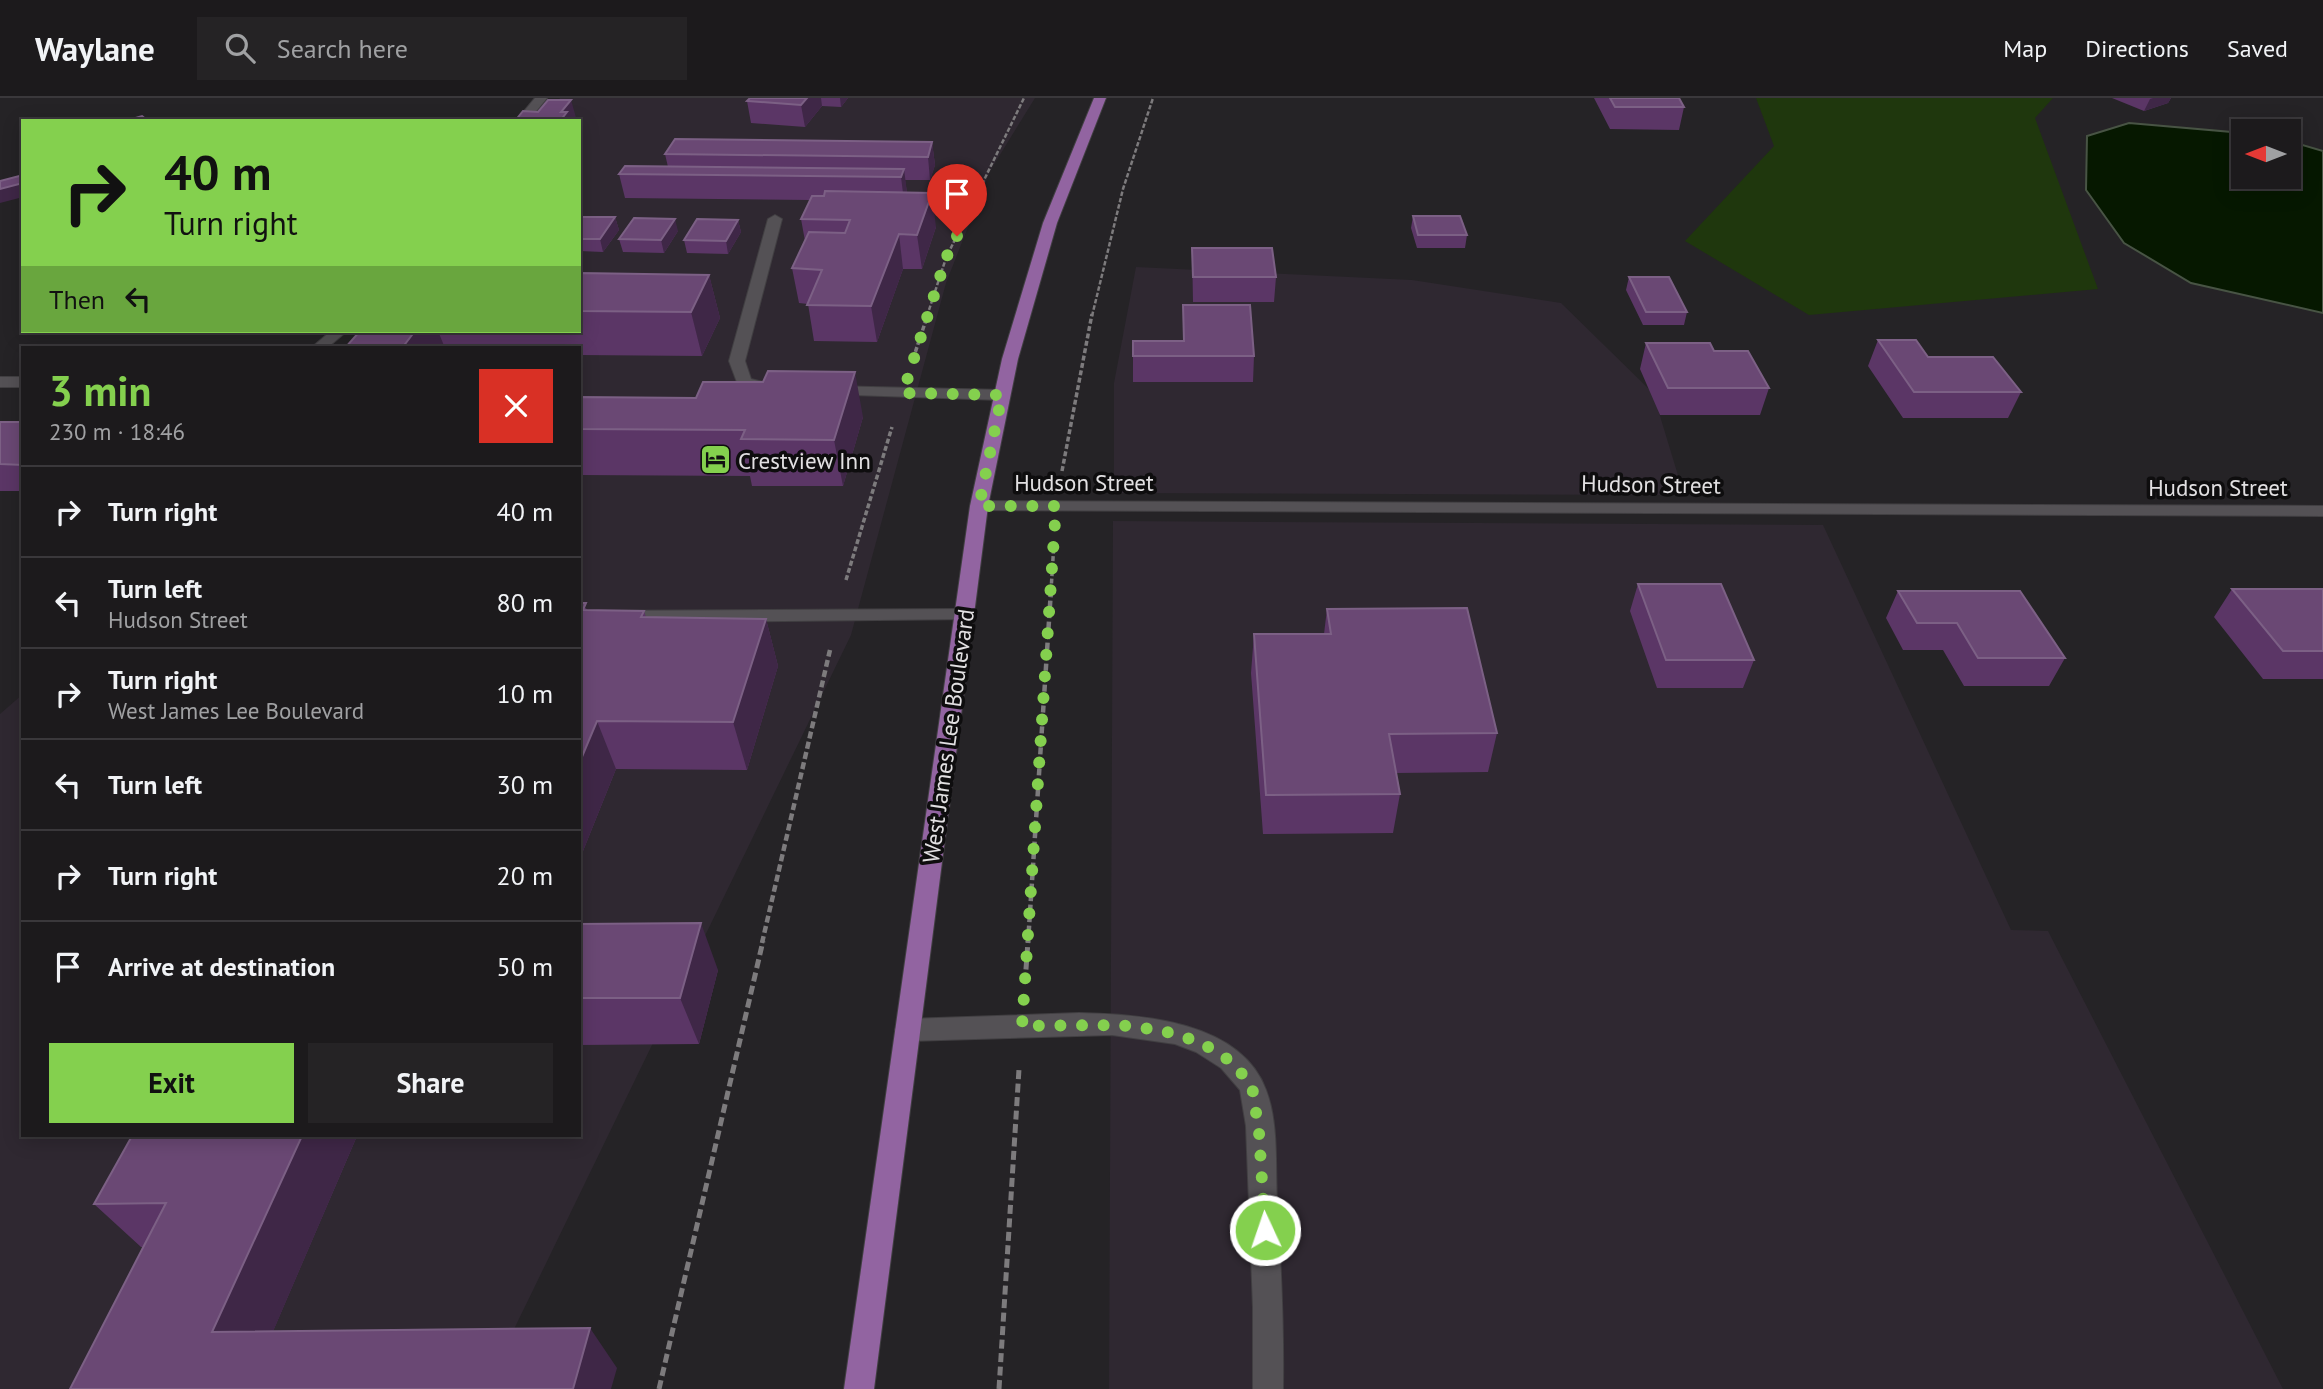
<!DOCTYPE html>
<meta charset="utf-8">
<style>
:root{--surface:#1c1a1c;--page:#252325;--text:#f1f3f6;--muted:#a0a1a3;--line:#3a383b;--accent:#84d04e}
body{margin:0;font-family:"PT Sans",sans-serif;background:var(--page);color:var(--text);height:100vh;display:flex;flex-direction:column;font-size:26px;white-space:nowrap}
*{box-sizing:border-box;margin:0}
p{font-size:23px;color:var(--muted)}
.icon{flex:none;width:38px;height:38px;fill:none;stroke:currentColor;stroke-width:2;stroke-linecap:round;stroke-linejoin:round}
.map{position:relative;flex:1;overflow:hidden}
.drawer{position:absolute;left:21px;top:248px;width:560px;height:791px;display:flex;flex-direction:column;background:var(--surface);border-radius:0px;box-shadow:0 4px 18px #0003,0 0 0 2px var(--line)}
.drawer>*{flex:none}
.hud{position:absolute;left:21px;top:21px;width:560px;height:214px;border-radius:0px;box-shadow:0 4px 18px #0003,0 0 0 2px var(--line);background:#84d04e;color:#111;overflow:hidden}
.needle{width:46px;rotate:270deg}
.buttons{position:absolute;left:2231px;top:21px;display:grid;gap:14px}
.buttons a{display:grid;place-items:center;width:70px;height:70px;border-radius:0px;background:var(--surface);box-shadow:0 4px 18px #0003,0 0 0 2px var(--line);font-size:35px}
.pin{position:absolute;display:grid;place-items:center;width:60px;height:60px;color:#fff;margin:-72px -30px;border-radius:50% 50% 50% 0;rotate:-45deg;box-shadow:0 0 7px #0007}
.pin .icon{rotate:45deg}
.me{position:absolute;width:77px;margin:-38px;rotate:357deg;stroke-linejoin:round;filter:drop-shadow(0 0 5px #0008)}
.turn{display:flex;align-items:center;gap:24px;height:147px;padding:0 28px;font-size:32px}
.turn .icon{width:91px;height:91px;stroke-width:2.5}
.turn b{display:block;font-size:49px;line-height:60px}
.then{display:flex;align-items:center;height:66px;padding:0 28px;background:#0003;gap:14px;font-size:26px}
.round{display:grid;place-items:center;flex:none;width:74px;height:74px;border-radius:0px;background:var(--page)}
.head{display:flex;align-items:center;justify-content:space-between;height:119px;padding:0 28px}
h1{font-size:42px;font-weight:800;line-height:52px;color:var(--accent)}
.action{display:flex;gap:14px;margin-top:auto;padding:14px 28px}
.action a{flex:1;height:80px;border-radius:0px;background:var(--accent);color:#111;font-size:28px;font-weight:800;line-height:80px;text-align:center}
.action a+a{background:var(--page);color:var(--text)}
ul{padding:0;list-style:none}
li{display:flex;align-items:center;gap:21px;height:91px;padding:0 28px;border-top:2px solid var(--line)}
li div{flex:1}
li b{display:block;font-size:26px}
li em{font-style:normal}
header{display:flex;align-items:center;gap:42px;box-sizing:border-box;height:98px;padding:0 35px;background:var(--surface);border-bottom:2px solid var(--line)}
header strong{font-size:33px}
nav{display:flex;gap:38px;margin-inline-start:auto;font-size:24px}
.search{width:490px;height:63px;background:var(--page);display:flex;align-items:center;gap:18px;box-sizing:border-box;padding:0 24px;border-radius:0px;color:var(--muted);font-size:26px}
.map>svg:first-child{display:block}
.built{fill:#2f2831}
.green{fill:#1f370d}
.water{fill:#061800;stroke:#485444;stroke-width:2}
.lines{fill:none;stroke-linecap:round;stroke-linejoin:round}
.lane-casing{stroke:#413f42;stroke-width:2}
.street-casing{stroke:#413f42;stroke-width:2}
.primary-casing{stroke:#413f42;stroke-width:2}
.path-far3{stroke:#7d7b7d;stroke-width:2.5;stroke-dasharray:4.5 2;stroke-linecap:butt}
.path-far2{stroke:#7d7b7d;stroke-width:3.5;stroke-dasharray:5 2.5;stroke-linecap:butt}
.path-far1{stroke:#7d7b7d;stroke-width:4.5;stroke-dasharray:7 3.5;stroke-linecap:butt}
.path{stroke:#7d7b7d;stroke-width:5;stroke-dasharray:9 4.5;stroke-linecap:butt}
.lane{fill:#545155;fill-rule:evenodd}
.street{fill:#545155;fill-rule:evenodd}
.primary{fill:#9264a1;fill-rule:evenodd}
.wall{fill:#5b3666}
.shaded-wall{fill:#3f2747}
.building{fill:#6a4874;stroke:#7c6085;stroke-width:2}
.route{stroke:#84d04e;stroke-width:12;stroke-dasharray:0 21.6}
.labels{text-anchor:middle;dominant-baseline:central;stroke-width:7;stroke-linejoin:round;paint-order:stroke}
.poi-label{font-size:23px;fill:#e2e0e2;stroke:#0e0d0e;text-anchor:start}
.street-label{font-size:23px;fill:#e2e0e2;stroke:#0e0d0e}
</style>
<header>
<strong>Waylane</strong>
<div class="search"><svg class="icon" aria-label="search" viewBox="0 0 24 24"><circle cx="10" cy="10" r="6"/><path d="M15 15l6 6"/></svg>Search here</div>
<nav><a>Map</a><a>Directions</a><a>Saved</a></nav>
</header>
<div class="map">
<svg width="2323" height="1291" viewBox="0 0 2323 1291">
<rect width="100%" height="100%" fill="#252326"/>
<!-- built -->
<path class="built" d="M560,0H1035L990,73L946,185L851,537L485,1291H0V616L23,596V1038H579V250H345L361,236L579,233V23H541Z
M1136,169L1412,182L1561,205L1653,295L1684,397L1114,395V285Z
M1113,423L1823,427L2011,832L2048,833L2283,1291H1109Z"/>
<!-- green -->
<path class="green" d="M1756,0H2053L2035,20L2098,191L1809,217L1685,143L1774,48Z"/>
<!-- water -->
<path class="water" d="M2129,25L2243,35L2244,79H2289V43L2323,53V215L2191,185L2124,145L2086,92L2087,38Z"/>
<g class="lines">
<defs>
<path id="lane" d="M775,117L782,121L745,263L751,281L779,288L781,291L779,294L773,296L738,287L729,263L768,121Z
M829,288L1002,292L1010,297L1002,302L823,296L821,293L823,290Z
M964,511L971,513L974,517L971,521L579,525V513Z
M1079,915C1140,916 1241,923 1266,992C1279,1026 1275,1068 1277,1104C1281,1166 1284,1228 1283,1291H1253V1210L1246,1028L1240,992L1221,970L1196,954L1175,946L1112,937L908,943L899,940L895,932L899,924L908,921Z"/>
<path id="street" d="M535,0H547L528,23H516Z
M331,233H347L327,250H311Z
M0,279H23V289H0Z
M979,403L2323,408V418L973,412L970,408Z"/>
<path id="primary" d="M1094,0H1106L1057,125L1018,261L988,408L874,1291H844L970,408L1002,261L1043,125Z"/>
</defs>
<!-- lane casing -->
<use href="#lane" class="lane-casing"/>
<!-- street casing -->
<use href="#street" class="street-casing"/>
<!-- primary casing -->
<use href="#primary" class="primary-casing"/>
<!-- path-far3 -->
<path class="path-far3" d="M927,218L946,160L1024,0
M1092,218L1123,91L1153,0"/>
<!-- path-far2 -->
<path class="path-far2" d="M913,261L928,216
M1062,373L1092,216
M846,482L892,329
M1051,493L1054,444"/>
<!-- path-far1 -->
<path class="path-far1" d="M762,845L830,552
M1028,845L1051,492"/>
<!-- path -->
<path class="path" d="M1025,885L1028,843
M659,1291L763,843
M999,1291L1019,971"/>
<!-- lane -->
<use href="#lane" class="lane"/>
<!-- street -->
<use href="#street" class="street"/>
<!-- primary -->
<use href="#primary" class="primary"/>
</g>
<!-- wall -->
<path class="wall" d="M750,0H848L841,9L822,8L805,29L751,25L747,3Z
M1594,0H1679L1684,9L1679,32L1610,31Z
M2112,0H2171L2168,5L2144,13Z
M932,44L935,67L930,82H905L907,95L936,129L922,171H903L877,244L814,243L808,206L799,205L792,170L805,143L801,121L810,102L625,100L619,76L668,69L665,56Z
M1413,118L1467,137L1465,150H1417L1411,130Z
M579,119H615L619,132L603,154L579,153Z
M738,122L741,134L728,156L687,155L684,142Z
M678,133L664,155L623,154L619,141Z
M1192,150L1276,179L1274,204H1193Z
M579,175L709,177L720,220L702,258L579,257V250H345L360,233H579Z
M1629,179L1687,214L1684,227H1643L1626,192Z
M1183,207L1254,258L1253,284H1133V258L1183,243Z
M1878,242L1928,259L2021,294L2008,320H1903L1868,268Z
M1646,245L1714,253L1769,290L1760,317H1660L1640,271Z
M579,299L863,319L843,388H752L750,378L579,377Z
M0,324H23V393H0Z
M1638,486L1754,562L1743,590H1657L1630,513Z
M2232,491H2323V581H2263L2214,519Z
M1898,493L2065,560L2049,588H1964L1943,552H1903L1886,520Z
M579,505L588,512L644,513L646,519L766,521L778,568L747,672L616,671L581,758H579Z
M1327,511L1497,635L1488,674L1396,675L1400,696L1393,735L1263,736L1251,575L1254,536H1324Z
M579,826L718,872L699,946L579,947Z
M357,1038L273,1233L617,1270L70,1291L143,1149H141L94,1106Z"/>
<!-- shaded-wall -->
<path class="shaded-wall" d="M807,0H821L822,8L805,29L801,7Z
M840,0H848L841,9Z
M2153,0H2171L2168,5L2144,13L2150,1Z
M571,2L577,23H560L561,14Z
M579,31L582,41L579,45Z
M932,44L935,67L930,82L928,59Z
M904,71L907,94L904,103L901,79Z
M23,85V99L0,105V91Z
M932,95L936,129L922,171L917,137Z
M615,119L619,132L603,154L600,141Z
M675,121L678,133L664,155L661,142Z
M738,122L741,134L728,156L726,143Z
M899,136L903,171L877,244L871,208Z
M709,177L720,220L702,258L691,214Z
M415,233H438L445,250H402Z
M855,274L863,319L843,388L834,342Z
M766,521L778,568L747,672L733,624Z
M597,623L616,671L581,758L579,753V666Z
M701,825L718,872L699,946L680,900Z
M302,1038H357L256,1273L212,1234Z
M590,1230L617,1270L611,1291H573Z"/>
<!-- building -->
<path class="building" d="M750,0H807L801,7L747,3Z
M1610,0H1679L1684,9H1615Z
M548,2H571L561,14H567L560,23H515L523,13L538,14Z
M142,18L148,23H125Z
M675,41L932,44L928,59L665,56Z
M625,68L904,71L901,79L619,76Z
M23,77V85L0,91V83Z
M825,93L932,95L917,137L899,136L871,208L807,207L822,172L792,170L809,134L845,135L850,122L801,121L812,98H824Z
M1413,118H1460L1467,137H1418Z
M579,119H615L600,141H579Z
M634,120L675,121L661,142L619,141Z
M697,121L738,122L726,143L684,142Z
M1192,150H1272L1276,179H1193Z
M579,175L709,177L691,214L579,213Z
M1629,179H1669L1687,214H1646Z
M1183,207H1250L1254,258H1133V243H1184Z
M360,233H415L402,250H345Z
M1878,242H1916L1928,259H1993L2021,294H1914Z
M1646,245H1710L1714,253H1748L1769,290H1668Z
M768,273L855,274L834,342L741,341L745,332L579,331V299L696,300L703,284H763Z
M0,324H23V367L0,366Z
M1638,486H1721L1754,562H1666Z
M2232,491H2323V553H2283Z
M1898,493H2020L2065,560H1978L1957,525H1917Z
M579,505H586L583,512L644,513L641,519L766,521L733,624L597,623L579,666Z
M1467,510L1497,635L1389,636L1400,696L1266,697L1254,536H1331L1327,511Z
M701,825L680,900H579V826Z
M132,1038H302L212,1234L590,1230L573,1291H70L166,1105L94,1106Z"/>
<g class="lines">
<!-- route -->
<path class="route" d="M957,138L946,160L903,295L1002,297L979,408H1056L1022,928L1118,927L1160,932L1200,944L1232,964L1252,988L1259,1034L1265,1132"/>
</g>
<!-- icons -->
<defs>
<symbol id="hotel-square" viewBox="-11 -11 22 22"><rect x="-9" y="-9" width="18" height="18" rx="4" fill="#84d04e" stroke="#0e0d0e"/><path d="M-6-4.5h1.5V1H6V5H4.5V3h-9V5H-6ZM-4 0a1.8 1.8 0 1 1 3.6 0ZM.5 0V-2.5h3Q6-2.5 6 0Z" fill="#111"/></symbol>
</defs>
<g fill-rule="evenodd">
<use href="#hotel-square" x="698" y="344" width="35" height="35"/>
</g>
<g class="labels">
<!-- poi labels -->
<g class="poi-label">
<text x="738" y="362">Crestview Inn</text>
</g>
<!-- street labels -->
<g class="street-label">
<text x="1084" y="384">Hudson Street</text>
<text transform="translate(1651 386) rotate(1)">Hudson Street</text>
<text x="2218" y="389">Hudson Street</text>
<text transform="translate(948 638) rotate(-82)">West James Lee Boulevard</text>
</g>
</g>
</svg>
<div class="buttons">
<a><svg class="needle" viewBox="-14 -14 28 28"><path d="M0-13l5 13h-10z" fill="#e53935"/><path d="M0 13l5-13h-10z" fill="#a0a1a3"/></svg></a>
</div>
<div class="pin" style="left:957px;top:138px;background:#d93025"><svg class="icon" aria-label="arrive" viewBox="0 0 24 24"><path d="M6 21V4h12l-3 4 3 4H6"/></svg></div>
<svg class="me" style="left:1265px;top:1132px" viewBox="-20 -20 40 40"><circle r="17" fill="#84d04e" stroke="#fff" stroke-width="3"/><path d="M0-11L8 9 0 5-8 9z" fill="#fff"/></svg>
<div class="hud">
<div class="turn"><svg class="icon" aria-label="right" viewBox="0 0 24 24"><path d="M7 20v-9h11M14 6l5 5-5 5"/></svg><div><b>40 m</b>Turn right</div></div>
<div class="then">Then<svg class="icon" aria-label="left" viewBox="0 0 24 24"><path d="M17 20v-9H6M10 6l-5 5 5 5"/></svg></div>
</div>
<section class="drawer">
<div class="head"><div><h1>3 min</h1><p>230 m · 18:46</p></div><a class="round" style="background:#d93025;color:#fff"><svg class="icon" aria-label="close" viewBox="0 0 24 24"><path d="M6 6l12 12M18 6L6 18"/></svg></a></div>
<ul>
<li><svg class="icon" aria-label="right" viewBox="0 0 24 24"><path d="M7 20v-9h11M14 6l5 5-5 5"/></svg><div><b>Turn right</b></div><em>40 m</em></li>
<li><svg class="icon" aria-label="left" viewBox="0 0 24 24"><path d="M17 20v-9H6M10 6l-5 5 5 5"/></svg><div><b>Turn left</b><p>Hudson Street</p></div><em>80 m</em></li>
<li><svg class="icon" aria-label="right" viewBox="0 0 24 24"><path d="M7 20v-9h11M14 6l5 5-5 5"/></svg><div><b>Turn right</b><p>West James Lee Boulevard</p></div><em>10 m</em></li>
<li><svg class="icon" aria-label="left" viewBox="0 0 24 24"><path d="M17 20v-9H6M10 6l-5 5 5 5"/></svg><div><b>Turn left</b></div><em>30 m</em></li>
<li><svg class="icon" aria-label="right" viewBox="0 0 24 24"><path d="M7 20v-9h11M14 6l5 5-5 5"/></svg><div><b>Turn right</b></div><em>20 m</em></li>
<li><svg class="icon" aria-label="arrive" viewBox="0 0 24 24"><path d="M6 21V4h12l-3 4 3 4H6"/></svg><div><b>Arrive at destination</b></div><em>50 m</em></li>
</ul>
<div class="action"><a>Exit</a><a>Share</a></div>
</section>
</div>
